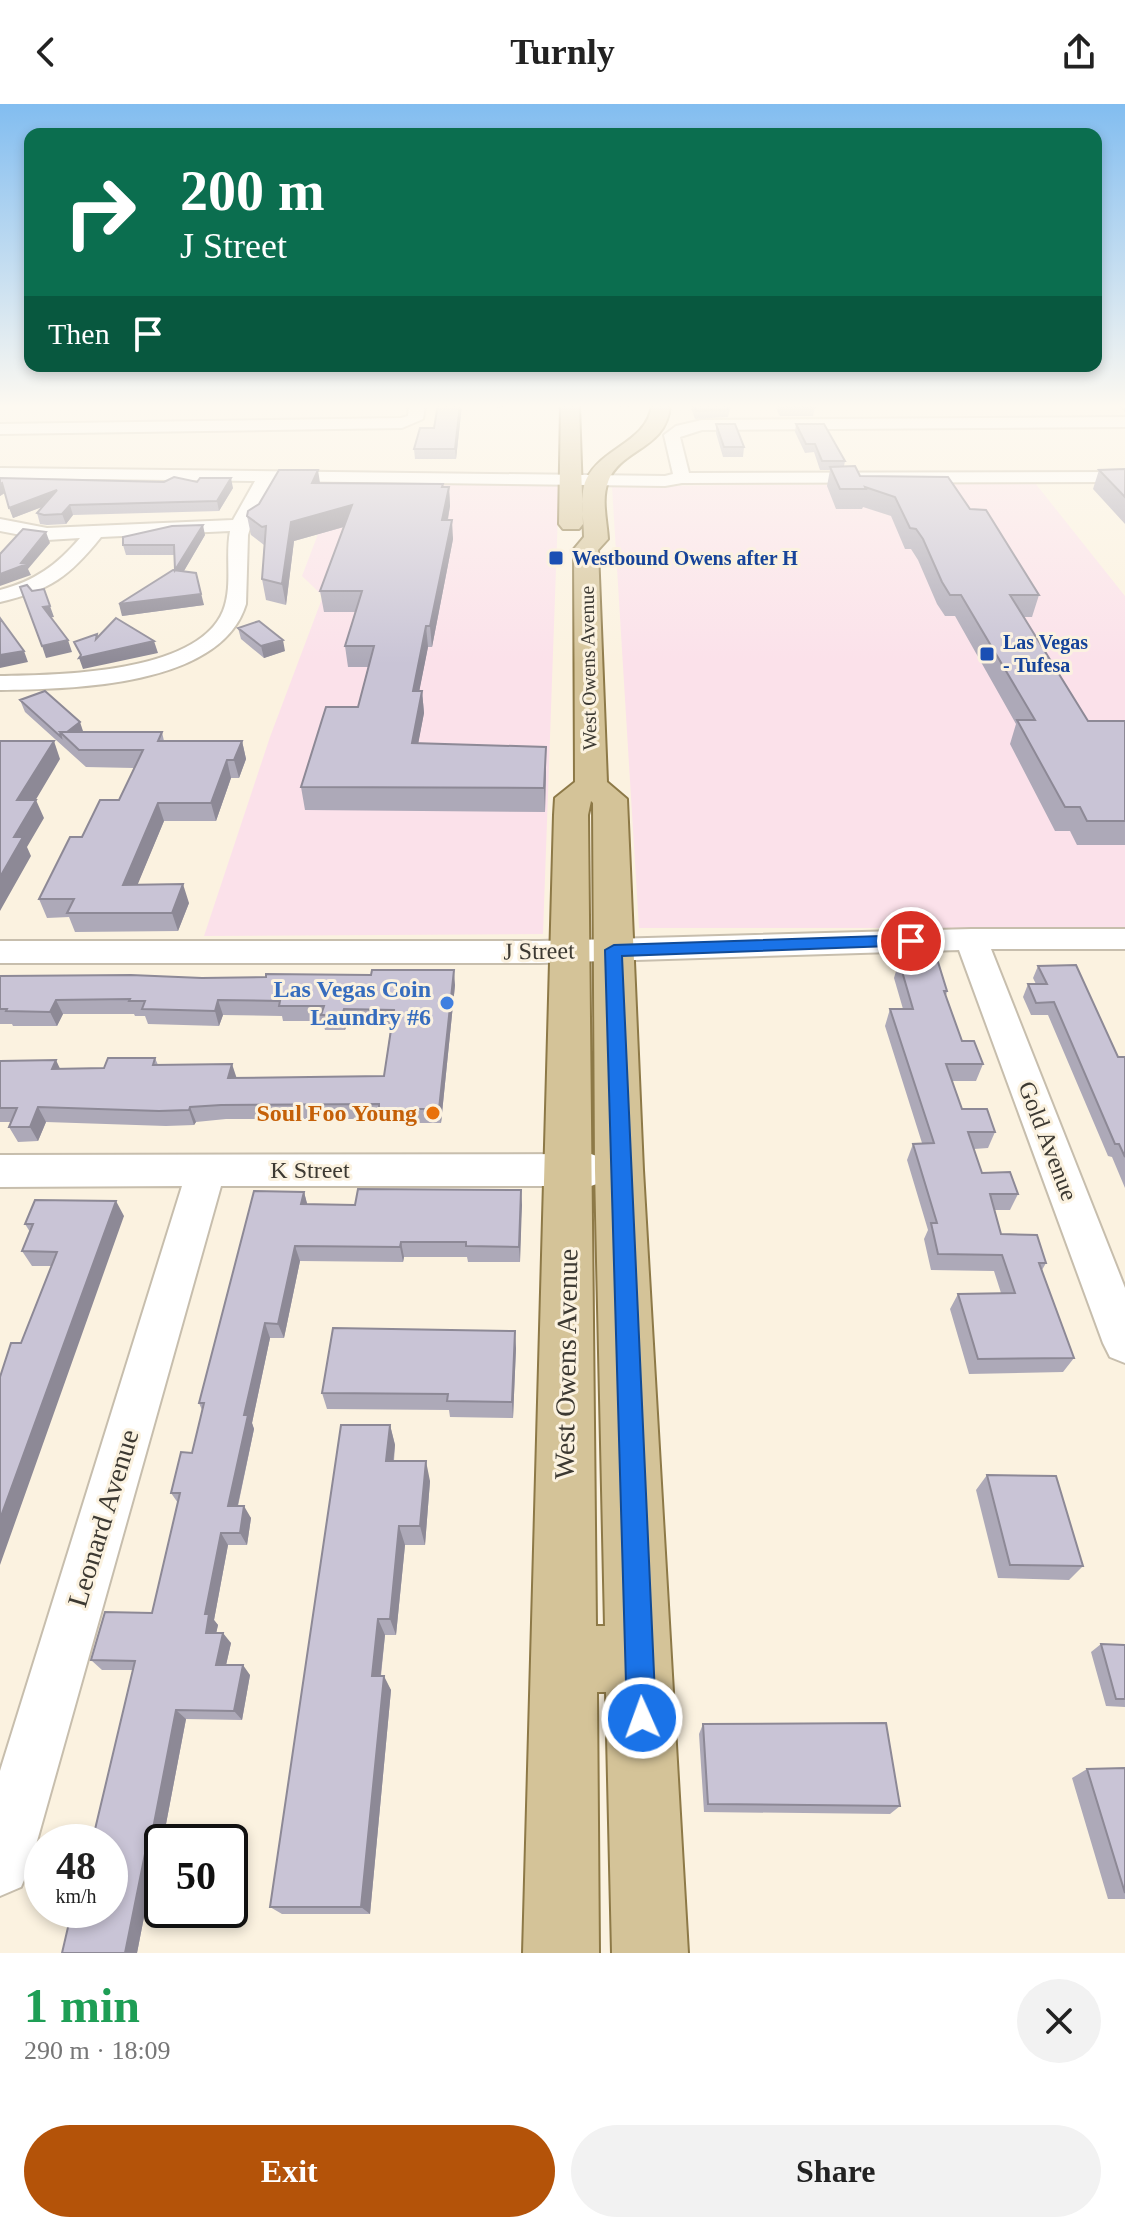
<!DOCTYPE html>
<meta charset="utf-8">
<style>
:root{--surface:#fff;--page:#f2f2f2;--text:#222;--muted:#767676;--accent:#b45309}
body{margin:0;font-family:Georgia,serif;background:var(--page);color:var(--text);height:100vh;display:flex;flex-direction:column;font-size:30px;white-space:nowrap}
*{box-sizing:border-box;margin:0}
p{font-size:26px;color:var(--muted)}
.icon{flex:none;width:44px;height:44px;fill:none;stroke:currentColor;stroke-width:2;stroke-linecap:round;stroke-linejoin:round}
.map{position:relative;height:1849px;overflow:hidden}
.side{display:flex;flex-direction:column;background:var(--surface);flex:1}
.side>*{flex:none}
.guide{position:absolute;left:24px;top:24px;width:1078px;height:244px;border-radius:16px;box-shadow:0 4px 12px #0003;background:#0b6e4f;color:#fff;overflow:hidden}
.speed{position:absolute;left:24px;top:1720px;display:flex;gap:16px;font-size:40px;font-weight:700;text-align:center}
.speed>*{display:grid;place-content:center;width:104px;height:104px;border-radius:50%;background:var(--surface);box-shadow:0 4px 12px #0003;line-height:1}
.speed small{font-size:20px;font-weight:400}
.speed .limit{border:4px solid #111;border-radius:12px;background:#fff;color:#111}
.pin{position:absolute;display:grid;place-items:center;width:68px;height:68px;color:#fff;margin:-34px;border:4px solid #fff;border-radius:50%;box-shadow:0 2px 8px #0007}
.me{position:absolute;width:88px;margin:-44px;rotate:358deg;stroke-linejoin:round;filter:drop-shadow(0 0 6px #0008)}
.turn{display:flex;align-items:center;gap:28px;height:168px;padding:0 24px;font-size:36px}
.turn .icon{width:104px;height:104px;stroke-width:2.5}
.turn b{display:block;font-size:56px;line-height:68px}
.then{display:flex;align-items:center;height:76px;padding:0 24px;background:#0003;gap:16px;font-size:30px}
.round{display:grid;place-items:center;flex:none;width:84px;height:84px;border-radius:42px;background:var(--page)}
.headline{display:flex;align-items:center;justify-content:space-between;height:136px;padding:0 24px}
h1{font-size:48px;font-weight:700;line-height:60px;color:#1e9e55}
.button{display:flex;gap:16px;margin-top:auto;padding:16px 24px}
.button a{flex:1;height:92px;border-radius:48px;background:var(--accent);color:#fff;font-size:32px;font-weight:700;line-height:92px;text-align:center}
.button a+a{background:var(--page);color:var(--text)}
header{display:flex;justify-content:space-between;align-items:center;height:104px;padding:0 24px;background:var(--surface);font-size:36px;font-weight:700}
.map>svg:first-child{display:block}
.commercial{fill:#fbe1ea}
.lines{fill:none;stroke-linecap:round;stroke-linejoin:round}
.minor-casing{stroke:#c7bead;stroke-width:4}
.major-casing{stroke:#8d7947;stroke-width:4}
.minor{fill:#fff;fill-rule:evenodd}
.major{fill:#d4c398;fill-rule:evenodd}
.wall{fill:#ada9b8}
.shaded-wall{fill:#8d8996}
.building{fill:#c9c4d6;stroke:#8d8996;stroke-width:2}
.route{fill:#1a73e8;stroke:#114b97;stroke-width:2}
.transit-dot{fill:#1a4fb4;stroke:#fbf2e0;stroke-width:3}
.shop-dot{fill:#3f7fe0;stroke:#fbf2e0;stroke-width:3}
.food-dot{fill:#e8710a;stroke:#fbf2e0;stroke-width:3}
.labels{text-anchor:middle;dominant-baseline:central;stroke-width:6;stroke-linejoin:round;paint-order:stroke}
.far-transit-label{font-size:20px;font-weight:bold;fill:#164399;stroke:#fbf2e0;text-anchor:start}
.far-street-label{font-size:20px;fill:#3c3932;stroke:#fbf2e0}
.street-label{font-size:24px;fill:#3c3932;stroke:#fbf2e0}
.shop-label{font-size:24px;font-weight:bold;fill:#366cbe;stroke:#fbf2e0;text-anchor:end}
.food-label{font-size:24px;font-weight:bold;fill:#c56008;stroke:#fbf2e0;text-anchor:end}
.near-street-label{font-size:28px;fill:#3c3932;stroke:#fbf2e0}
</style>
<header><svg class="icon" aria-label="back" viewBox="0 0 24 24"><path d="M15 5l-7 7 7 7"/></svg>Turnly<svg class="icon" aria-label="share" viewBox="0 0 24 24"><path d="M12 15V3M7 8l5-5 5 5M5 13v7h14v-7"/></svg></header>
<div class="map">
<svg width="1125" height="1849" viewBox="0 0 1125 1849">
<rect width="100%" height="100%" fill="#fbf2e0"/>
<!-- commercial -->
<path class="commercial" d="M338,378L559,380L543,830L204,832L270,633L323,492L302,472Z
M1035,379L1125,492V824H639L612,382Z"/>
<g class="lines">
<defs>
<path id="minor" d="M409,301H425L423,315L402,324L0,330V320L401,314L408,312Z
M1125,313V323L702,326L680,333L689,369L1125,368V378L682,379L665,382L272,377L253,414L248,431L246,500C221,583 71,585 0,586V572C57,571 197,570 223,507C233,482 225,453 230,427L101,433C69,473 50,486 0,498V486C35,477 57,461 80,434L47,436L0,427V415L47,424L233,416L255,377L0,374V364L665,372L673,370L664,331L676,322L702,316Z
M971,825H1125V845H991L1125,1184V1259L1110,1253L1103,1239L959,846L540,859H0V837H540Z
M591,1050L605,1055L610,1066L605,1077L591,1082H221L30,1762L21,1783L0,1792V1667L182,1082L0,1083V1051Z"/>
<path id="major" d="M561,301H579L583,420L579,425H563L559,420Z
M652,301H670C667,346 620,344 608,378C601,395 607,417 608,435L598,446L607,678L627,695L643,1066L688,1849H612L606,1588H597L599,1849H523L554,711L555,694L575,678L574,445L584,433C584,417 580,398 584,382C595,344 647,341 652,301ZM591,697L593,699L595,1066L605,1522H596L588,711Z"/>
</defs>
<!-- minor casing -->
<use href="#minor" class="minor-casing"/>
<!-- major casing -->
<use href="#major" class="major-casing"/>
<!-- minor -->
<use href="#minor" class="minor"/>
<!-- major -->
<use href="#major" class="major"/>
</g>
<!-- wall -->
<path class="wall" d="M462,301L456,355H415L414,345L434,324Z
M619,301H637V302L620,303Z
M690,301H731L728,313L695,315Z
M774,301H814L815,303L813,312H780Z
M1117,301H1125V308Z
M716,320L744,343L743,353H723L716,329Z
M796,320L845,357L844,362L860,372L970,405L1039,491L1032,513H1024L1088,617H1125V741H1077L1070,727H1055L1010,640L1016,620L955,512H945L937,500L918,456L911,445H905L891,412L863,403L862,405H836L827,382L830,366H820L814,348L805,349L795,328Z
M1125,365V420L1093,385L1099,366Z
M0,374L233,384L219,407L73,411L66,420L47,421L40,420L37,409L42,403L13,414L5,389L0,392Z
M320,379L449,383L450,402L448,416L453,435L432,543H428L419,587H422L424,609L418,639L546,643L545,708L305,706L301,683L358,603L368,563H348L345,542L355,508H324L320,487L344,423L294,437L286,501L266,496L262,475L264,441L251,431L247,412Z
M205,431L184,467L204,501L122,512L175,466V451H126L123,441Z
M238,524L285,547L264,554L241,535Z
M20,596L83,628H162L164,637H242L246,655L239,674H231L216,717H164L137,781L189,799L178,827L75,828L69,813L47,814L39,795L82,733L119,696L134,664L86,663L25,608Z
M899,857L947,887L946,892L962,937L983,960L976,977H952L962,1005L995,1028L988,1044L974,1045L982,1069L1018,1090L1010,1106H994L1001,1130L1046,1159L1042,1166L1074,1254L1063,1268L969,1270L950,1205L958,1190L1001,1189L994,1167L931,1166L924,1135L928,1126L907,1056L913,1040L922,1039L885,922L890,905H903L894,874Z
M1038,862L1118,953H1125V1084L1112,1053L1108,1052L1048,911H1031L1023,893L1028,880H1036L1033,874Z
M0,872L202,874L455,881L441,1019H381V1015H226L196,1018L194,1021L166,1022L46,1018L38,1037L18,1038L9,1023L11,1018H0V957L60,965L104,964L155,954L158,961L236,974L384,972L391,921L347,920L345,926H325L323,917H283L282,912L223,911L219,922L148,920L145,912H135L134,910H63L57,922H13L12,920H0Z
M521,1086L520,1158H468L467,1153H404L403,1158L300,1157L284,1234H270L252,1319L254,1325L238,1402L251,1414L247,1441H228L214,1516L218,1521L216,1529L231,1539L226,1561L250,1571L242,1616L186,1615L162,1741H158L137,1849H62L110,1806L133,1566H102L91,1556L152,1509L178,1399L171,1389L192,1349L202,1306L199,1299L304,1088L307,1100L355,1101Z
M124,1112L21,1239L52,1162H32L22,1147L30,1128L25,1120Z
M516,1244L513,1314L450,1313L449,1306L327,1305L322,1289Z
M390,1321L395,1341L394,1357L430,1377L425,1441H405L396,1531H385L381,1572L391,1586L370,1810H282L270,1803Z
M987,1371L1083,1462L1069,1476L998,1474L976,1386Z
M1101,1540L1125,1541V1603L1106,1602L1091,1548Z
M703,1620L900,1702L890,1710L704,1708L699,1630Z
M1125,1664V1795H1108L1072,1674L1087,1665Z"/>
<!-- shaded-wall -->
<path class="shaded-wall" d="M460,301H462L456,355L455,345Z
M497,301H519L497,304Z
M318,366L321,385L312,379Z
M231,374L233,384L219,407L217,397Z
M2,379L6,388L0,392V380Z
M449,383L450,402L444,435L442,416Z
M57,386L60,396L13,414L9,404Z
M70,401L73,411L66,420L62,410Z
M352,401L354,420L294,437L286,501L282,480L291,418Z
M452,416L453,435L432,543L430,522Z
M203,421L205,431L178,477L175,466Z
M46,428L50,439L28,465L31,471L0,482V470L21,459Z
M196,469L204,501L122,512L119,500Z
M50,502L54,513L47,514L43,503Z
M426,522L428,543L415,609L413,587Z
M68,536L72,548L46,554L42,542Z
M283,536L285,547L264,554L261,542Z
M154,537L158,549L83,565L79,554Z
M24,547L28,558L0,564V551Z
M422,587L424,609L414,662L412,639Z
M80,618L84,630L63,631Z
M54,637L60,655L25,714L17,696Z
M242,637L246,655L239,674L234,656Z
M546,643V666L545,708L544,684Z
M227,656L231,674L216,717L211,699Z
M36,696L44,714L27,743L31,752L0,807V773L14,733Z
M158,699L164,717L130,799L123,781Z
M183,780L189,799L178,827L172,809Z
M454,866L455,881L441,1019L439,1005Z
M56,896L63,910L57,922L50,908Z
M218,896L223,911L219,922L215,907Z
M344,905L347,920L345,926L342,911Z
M56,956L63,971L52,965Z
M232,960L237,975L228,974Z
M38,1003L46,1018L38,1037L30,1023Z
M190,1003L196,1018L194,1021L189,1006Z
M521,1086L522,1101L520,1158L519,1143Z
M304,1088L308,1103L301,1100Z
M116,1097L124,1112L0,1461V1415Z
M401,1138L404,1153L403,1158L400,1143Z
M295,1142L300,1157L284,1234L278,1220Z
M265,1219L270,1234L252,1319L254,1325L235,1414L228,1402L244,1311Z
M515,1227L516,1244L513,1314L512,1298Z
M390,1321L395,1341L391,1377L386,1357Z
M426,1357L430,1377L425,1441L420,1422Z
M244,1402L251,1414L247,1441L240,1429Z
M399,1422L405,1441L396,1531L390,1515Z
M221,1429L228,1441L214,1516L218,1521L214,1539L206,1529L205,1510Z
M378,1515L385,1531L379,1586L372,1572Z
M223,1529L231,1539L224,1570L216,1561Z
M243,1561L250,1571L242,1616L234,1607Z
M384,1572L391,1586L370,1810L361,1803Z
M176,1606L186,1615L162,1741L151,1735Z
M148,1735L158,1741L137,1849H125Z"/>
<!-- building -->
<path class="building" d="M438,301H460L455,345H414L420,324H434Z
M694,301H727L728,305L696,307Z
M780,301H814L815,303H781Z
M716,320H735L744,343H724Z
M796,320H824L845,357H822L815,340H806Z
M855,362L860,372L948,373L970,405L986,406L1039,491H1010L1088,617H1125V717H1087L1080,703H1065L1017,616H1035L961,491H950L942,478L923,435L916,425L910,424L895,393L865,383L866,385H840L830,363Z
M1125,365V393L1099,366Z
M279,366H318L312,379L443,380L442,383H449L442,416H452L430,522H426L413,587H422L412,639L546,643L544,684L301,683L326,603H358L374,542H345L362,487H320L352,401L291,418L282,480L262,475L266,422L262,423L247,412L248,407L259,400Z
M174,373L197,378L200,374H231L217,397L70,401L62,410L44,411L37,409L57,386L9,404L2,379L0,380V374L164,378Z
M203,421L175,466L174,441H123V433L172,422Z
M23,425L46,428L21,459L27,460L0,470V450Z
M173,466L196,469L201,490L119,500Z
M27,481L32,487L44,485L50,502L43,503L68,536L42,542L20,483Z
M0,514L24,547L0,551Z
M116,514L154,537L79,554L81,551L74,538L97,530L96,535Z
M259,517L283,536L261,542L238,524Z
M45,587L80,618L67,628H60L61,633L20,596Z
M60,628H162L158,637H242L234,656H227L211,699H158L123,781L183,780L172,809H67L74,795H39L70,733H82L100,696H119L143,646H79Z
M0,637H54L17,696H36L14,733H23L0,773Z
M899,857L938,858L947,887H944L962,937H974L983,960H946L962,1005H987L995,1028H968L982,1069L1010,1068L1018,1090H990L1001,1130L1037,1131L1046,1159H1039L1074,1254L978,1255L958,1190L1015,1189L1002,1151L938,1150L931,1119H937L913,1040L934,1039L890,905H913Z
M1076,861L1118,953H1125V1053L1119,1040H1115L1054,898L1036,899L1028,880H1047L1038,862Z
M372,866H454L439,1005H379V1000L221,1001L190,1003L189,1006L159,1007L38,1003L30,1023H9L17,1004H0V957L56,956L52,965L104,964L108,954H155L153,961L232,960L228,974L384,972L394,906L344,905L342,911H321L324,902H279L280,897L218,896L215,907L142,905L145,897H129L130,895L56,896L50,908L6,907L7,905H0V872L131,871L202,874L266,873V870L371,871Z
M358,1085L521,1086L519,1143L466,1142V1138H401L400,1143L295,1142L278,1220L265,1219L244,1311H248L228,1402H244L240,1429H221L205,1510H209L206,1529H223L216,1561H243L234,1607L176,1606L151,1735H148L125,1849H62L72,1806H110V1738H92L135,1557L91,1556L105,1508L152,1509L180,1389H171L181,1348L192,1349L204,1299H199L254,1087L304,1088L301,1100L355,1101Z
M35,1096L116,1097L0,1415V1273L11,1239H21L57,1148L22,1147L33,1120H25Z
M333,1224L515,1227L512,1298L447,1297L448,1290L322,1289Z
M341,1321H390L386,1357H426L420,1422H399L390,1515H378L372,1572H384L361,1803H270Z
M987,1371L1056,1372L1083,1462L1010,1461Z
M1101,1540L1125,1541V1595H1116Z
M886,1619L900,1702L708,1700L703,1620Z
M1125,1664V1789L1087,1665Z"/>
<!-- sky -->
<linearGradient id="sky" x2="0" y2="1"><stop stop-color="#82bdf0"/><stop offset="0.54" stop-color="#fdf9f1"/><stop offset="1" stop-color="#fdf9f1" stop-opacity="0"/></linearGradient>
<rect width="1125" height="560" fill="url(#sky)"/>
<!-- route -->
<path class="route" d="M911,831L917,833L919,837L917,841L622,852L656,1614L652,1624L642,1629L631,1624L627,1614L605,846L614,841Z"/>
<!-- markers -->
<g class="transit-dot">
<rect x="548" y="446" width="16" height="16" rx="4"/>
<rect x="979" y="542" width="16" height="16" rx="4"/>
</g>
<circle class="shop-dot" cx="447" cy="899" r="8"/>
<circle class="food-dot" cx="433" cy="1009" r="8"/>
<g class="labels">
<!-- far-transit labels -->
<g class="far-transit-label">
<text x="572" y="454">Westbound Owens after H</text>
<text x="1003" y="538">Las Vegas<tspan x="1003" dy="23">- Tufesa</tspan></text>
</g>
<!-- far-street labels -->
<g class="far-street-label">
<text transform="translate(588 564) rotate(-91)">West Owens Avenue</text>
</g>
<!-- street labels -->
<g class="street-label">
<text transform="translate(539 847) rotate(-1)">J Street</text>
<text transform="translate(1048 1037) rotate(69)">Gold Avenue</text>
<text x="310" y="1066">K Street</text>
</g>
<!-- shop labels -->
<g class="shop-label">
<text x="431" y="885">Las Vegas Coin<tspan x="431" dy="28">Laundry #6</tspan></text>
</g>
<!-- food labels -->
<g class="food-label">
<text x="417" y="1009">Soul Foo Young</text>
</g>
<!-- near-street labels -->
<g class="near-street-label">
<text transform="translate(566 1260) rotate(-89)">West Owens Avenue</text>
<text transform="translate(103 1414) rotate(-73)">Leonard Avenue</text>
</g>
</g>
</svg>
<div class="speed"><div>48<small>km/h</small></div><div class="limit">50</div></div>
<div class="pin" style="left:911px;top:837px;background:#d93025"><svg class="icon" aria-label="arrive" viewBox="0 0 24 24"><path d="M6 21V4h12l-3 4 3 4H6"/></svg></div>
<svg class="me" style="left:642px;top:1614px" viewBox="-20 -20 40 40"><circle r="17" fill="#1a73e8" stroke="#fff" stroke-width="3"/><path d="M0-11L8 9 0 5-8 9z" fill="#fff"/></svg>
<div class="guide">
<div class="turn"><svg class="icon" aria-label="right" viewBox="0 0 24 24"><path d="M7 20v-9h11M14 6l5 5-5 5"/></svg><div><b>200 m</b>J Street</div></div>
<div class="then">Then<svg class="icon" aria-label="arrive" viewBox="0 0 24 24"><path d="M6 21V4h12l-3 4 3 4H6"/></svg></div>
</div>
</div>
<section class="side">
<div class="headline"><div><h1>1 min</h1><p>290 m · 18:09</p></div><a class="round"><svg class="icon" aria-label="close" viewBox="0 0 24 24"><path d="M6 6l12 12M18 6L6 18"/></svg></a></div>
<div class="button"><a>Exit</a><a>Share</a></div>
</section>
